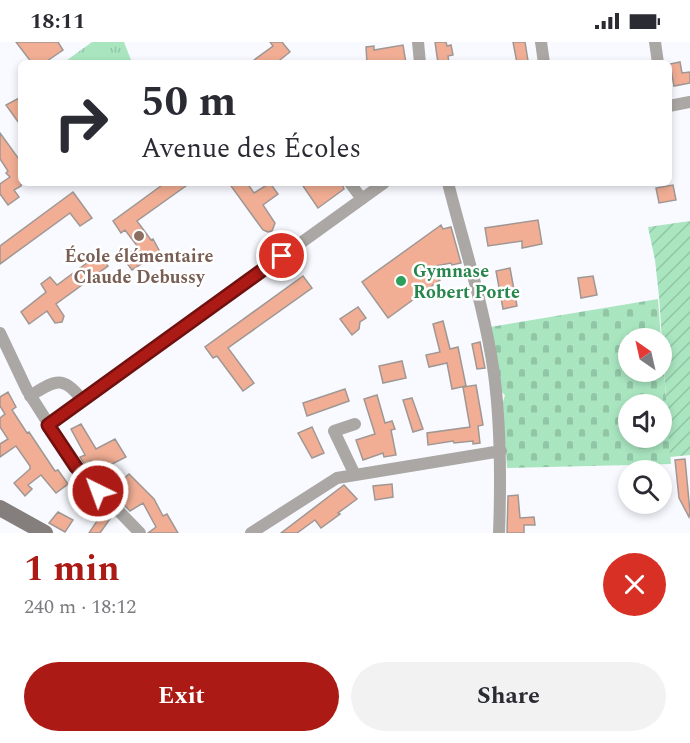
<!DOCTYPE html>
<meta charset="utf-8">
<style>
:root{--surface:#fff;--page:#f2f2f3;--text:#2b2b33;--muted:#7c7c81;--accent:#ab1a15}
body{margin:0;font-family:Spectral,serif;background:var(--page);color:var(--text);height:100vh;display:flex;flex-direction:column;font-size:22px;white-space:nowrap}
*{box-sizing:border-box;margin:0}
p{font-size:20px;color:var(--muted)}
.icon{flex:none;width:33px;height:33px;fill:none;stroke:currentColor;stroke-width:2;stroke-linecap:round;stroke-linejoin:round}
.map{position:relative;height:491px;overflow:hidden}
.sheet{display:flex;flex-direction:column;background:var(--surface);flex:1}
.sheet>*{flex:none}
.hud{position:absolute;left:18px;top:18px;width:654px;height:126px;border-radius:9px;box-shadow:0 3px 9px #0003;background:#fff;color:var(--text);overflow:hidden}
.needle{width:39px;rotate:326deg}
.controls{position:absolute;left:618px;top:286px;display:grid;gap:12px}
.controls a{display:grid;place-items:center;width:54px;height:54px;border-radius:50%;background:var(--surface);box-shadow:0 3px 9px #0003;font-size:30px}
.pin{position:absolute;display:grid;place-items:center;width:51px;height:51px;color:#fff;margin:-26px;border:3px solid #fff;border-radius:50%;box-shadow:0 2px 6px #0007}
.me{position:absolute;width:66px;margin:-33px;rotate:318deg;stroke-linejoin:round;filter:drop-shadow(0 0 4px #0008)}
.turn{display:flex;align-items:center;gap:21px;height:126px;padding:0 24px;font-size:27px}
.turn .icon{width:78px;height:78px;stroke-width:2.5}
.turn b{display:block;font-size:42px;line-height:51px}
.round{display:grid;place-items:center;flex:none;width:63px;height:63px;border-radius:32px;background:var(--page)}
.overview{display:flex;align-items:center;justify-content:space-between;height:102px;padding:0 24px}
h1{font-size:36px;font-weight:700;line-height:45px;color:var(--accent)}
.action{display:flex;gap:12px;margin-top:auto;padding:12px 24px}
.action a{flex:1;height:69px;border-radius:36px;background:var(--accent);color:#fff;font-size:24px;font-weight:700;line-height:69px;text-align:center}
.action a+a{background:var(--page);color:var(--text)}
.status{display:flex;justify-content:space-between;align-items:center;height:42px;padding:0 30px;background:var(--surface);direction:ltr}
.status svg{height:16px;fill:currentColor}
.map>svg:first-child{display:block}
.cemetery{fill:url(#cemetery-stones);fill-rule:evenodd}
.park{fill:url(#park-tufts)}
.garden{fill:url(#garden-furrows)}
.building{fill:#f1ae94;stroke:#a09794;stroke-width:1.5}
.lines{fill:none;stroke-linecap:round;stroke-linejoin:round}
.minor{stroke:#aaa7a4;stroke-width:12}
.secondary{stroke:#847f7c;stroke-width:16}
.route-casing{stroke:#6f110e;stroke-width:15}
.route{stroke:#ab1a15;stroke-width:10}
.education-dot{fill:#8d6e63;stroke:#fff;stroke-width:2}
.leisure-dot{fill:#2e9e5b;stroke:#fff;stroke-width:2}
.labels{text-anchor:middle;dominant-baseline:central;stroke-width:5;stroke-linejoin:round;paint-order:stroke}
.education-label{font-size:18px;font-weight:bold;fill:#785e54;stroke:#fff}
.leisure-label{font-size:18px;font-weight:bold;fill:#27864d;stroke:#fff;text-anchor:start}
</style>
<div class="status"><b>18:11</b><svg viewBox="0 0 49 12"><path d="M0 12V9h3v3zM5 12V6h3v6zM10 12V3h3v9zM15 12V0h3v12zM26 1h20v11H26zM47 4h2v5h-2z"/></svg></div>
<div class="map">
<svg width="690" height="491" viewBox="0 0 690 491">
<defs>
<pattern id="cemetery-stones" width="16" height="16" patternUnits="userSpaceOnUse" patternTransform="scale(1.5)"><rect width="16" height="16" fill="#a9e6c0"/><path d="M2 7V4a2 2 0 0 1 4 0v3zM10 15v-3a2 2 0 0 1 4 0v3z" fill="#91c5a5"/></pattern>
<pattern id="park-tufts" width="24" height="20" patternUnits="userSpaceOnUse" patternTransform="scale(1.5)"><rect width="24" height="20" fill="#a9e6c0"/><path d="M3 7l-1-3M5 7V3M7 7l1-3M15 17l-1-3M17 17v-4M19 17l1-3" fill="none" stroke="#91c5a5"/></pattern>
<pattern id="garden-furrows" width="10" height="10" patternUnits="userSpaceOnUse" patternTransform="scale(1.5)"><rect width="10" height="10" fill="#a9e6c0"/><path d="M-1 1l2-2M0 10L10 0M9 11l2-2" fill="none" stroke="#91c5a5"/></pattern>
</defs>
<rect width="100%" height="100%" fill="#f8faff"/>
<!-- cemetery -->
<path class="cemetery" d="M658,257L661,297H628V330H662V303L671,422L507,426L502,363L505,353L499,348L490,285ZM628,363H662V396H628Z"/>
<!-- park -->
<path class="park" d="M92,0H124L131,18L128,21H63Z"/>
<!-- garden -->
<path class="garden" d="M690,179V413L670,415L659,254L655,218L648,185Z"/>
<!-- building -->
<path class="building" d="M16,0H58L63,8L44,21H32Z
M270,0H282L290,10L276,21H250L273,4Z
M435,0H446L447,4L451,3L453,13L448,14L449,21H438Z
M513,0H525L528,19L517,21Z
M403,3L406,21H367L366,5L374,4V8Z
M680,20L682,31L690,30V41L674,44L670,22Z
M21,55V84L6,63Z
M0,91L21,120V144L14,148L19,155L8,163L0,152V142L10,135L6,131L8,129L0,117Z
M165,141H190L137,179L151,198L153,197L160,210L132,228L123,216L138,205L125,188L121,191L113,179Z
M235,141H247L254,151L270,141L278,152L263,163L275,181L272,189L268,190L263,188L231,144Z
M301,141H342L344,147L318,166Z
M673,143L676,158L659,161L656,146Z
M73,150L92,176L80,184L70,171L0,222V204Z
M538,178L542,202L522,206V199L488,204L485,186Z
M441,183L443,187L451,185L461,221L452,223L451,221L430,225L440,238L388,276L362,240Z
M99,212L108,224L56,262L64,274L62,280L55,281L47,269L29,282L21,270L46,250L41,242L50,235L57,243Z
M510,226L517,264L503,267L496,229Z
M303,234L312,246L228,306L254,341L243,349L217,314L213,316L205,305Z
M593,234L597,253L581,256L578,236Z
M358,265L366,276L360,280L359,287L352,293L340,277Z
M443,279L450,307L458,305L466,344L452,347L447,321L429,325L426,313L440,310L433,282Z
M480,300L485,326L477,327L472,302Z
M402,319L406,336L383,341L379,324Z
M476,343L483,383L478,384L480,401L473,402V399L454,401L453,399L428,403L427,391L470,385L463,345Z
M345,347L349,359L307,374L303,361Z
M8,350L16,365L12,368L27,391L29,390L55,429L58,428L68,442L56,451L41,433L28,443L32,447L25,454L14,441L30,427V424L16,404L0,415V402L8,397L0,385V376L5,372L0,364V355Z
M377,353L385,381L392,379L395,387L391,388L396,413L384,415L383,411L363,418L356,398L375,392L364,357Z
M412,356L423,387L413,390L403,358Z
M81,382L96,407L115,397L126,415L102,427L116,443L129,432L154,457L163,474L167,472L178,491H148L156,485L143,461L130,469L102,440L91,419L85,422L83,420L80,415L85,413L71,387Z
M312,385L324,411L312,416L298,391Z
M685,417L690,470L689,475L679,456L675,418Z
M392,442L393,455L375,458L373,444Z
M344,443L357,457L338,471L340,472L321,486L315,478L297,491H281Z
M518,453L520,476L534,475L535,483H524V491H507L508,454Z
M105,467L112,474L100,491H89Z
M58,470L73,478L65,490L49,481Z"/>
<g class="lines">
<!-- minor -->
<path class="minor" d="M418,0L420,21
M541,0L544,21
M655,0L658,21
M669,64L690,60
M350,141L362,157
M448,141C464,204 485,267 494,332C501,385 501,437 499,491
M0,291L27,348L76,425L140,491
M30,354C54,339 63,332 82,358
M48,383L384,141
M355,433L334,389L355,382
M251,491L337,436L501,409"/>
<!-- secondary -->
<path class="secondary" d="M0,466L45,491"/>
</g>
<g class="lines">
<defs>
<path id="route" d="M98,449L76,425L48,383L282,214"/>
</defs>
<!-- route casing -->
<use href="#route" class="route-casing"/>
<!-- route -->
<use href="#route" class="route"/>
</g>
<!-- markers -->
<circle class="education-dot" cx="139" cy="194" r="6"/>
<circle class="leisure-dot" cx="401" cy="239" r="6"/>
<g class="labels">
<!-- education labels -->
<g class="education-label">
<text x="139" y="214">École élémentaire<tspan x="139" dy="21">Claude Debussy</tspan></text>
</g>
<!-- leisure labels -->
<g class="leisure-label">
<text x="413" y="229">Gymnase<tspan x="413" dy="21">Robert Porte</tspan></text>
</g>
</g>
</svg>
<div class="controls">
<a><svg class="needle" viewBox="-14 -14 28 28"><path d="M0-13l5 13h-10z" fill="#e53935"/><path d="M0 13l5-13h-10z" fill="#7c7c81"/></svg></a>
<a><svg class="icon" aria-label="sound" viewBox="0 0 24 24"><path d="M4 9h4l5-4v14l-5-4H4zM17 9q2 3 0 6"/></svg></a>
<a><svg class="icon" aria-label="search" viewBox="0 0 24 24"><circle cx="10" cy="10" r="6"/><path d="M15 15l6 6"/></svg></a>
</div>
<div class="pin" style="left:282px;top:214px;background:#d93025"><svg class="icon" aria-label="arrive" viewBox="0 0 24 24"><path d="M6 21V4h12l-3 4 3 4H6"/></svg></div>
<svg class="me" style="left:98px;top:449px" viewBox="-20 -20 40 40"><circle r="17" fill="#ab1a15" stroke="#fff" stroke-width="3"/><path d="M0-11L8 9 0 5-8 9z" fill="#fff"/></svg>
<div class="hud">
<div class="turn"><svg class="icon" aria-label="right" viewBox="0 0 24 24"><path d="M7 20v-9h11M14 6l5 5-5 5"/></svg><div><b>50 m</b>Avenue des Écoles</div></div>
</div>
</div>
<section class="sheet">
<div class="overview"><div><h1>1 min</h1><p>240 m · 18:12</p></div><a class="round" style="background:#d93025;color:#fff"><svg class="icon" aria-label="close" viewBox="0 0 24 24"><path d="M6 6l12 12M18 6L6 18"/></svg></a></div>
<div class="action"><a>Exit</a><a>Share</a></div>
</section>
